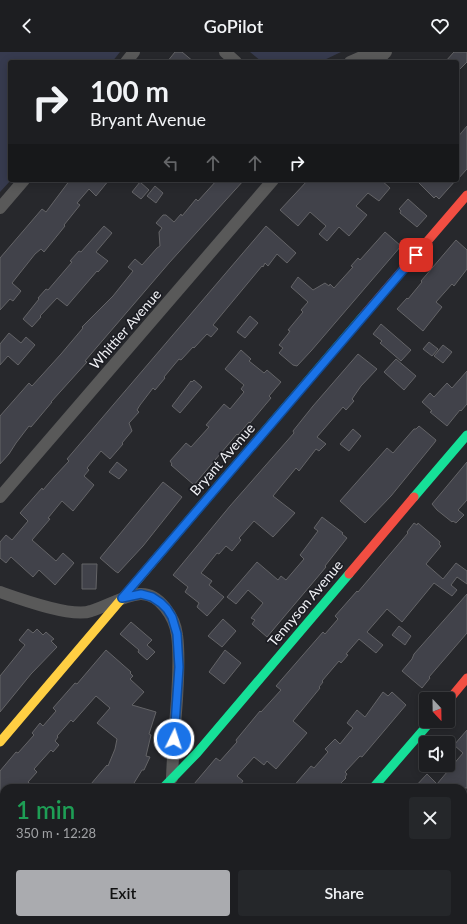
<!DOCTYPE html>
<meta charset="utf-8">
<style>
:root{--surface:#1d1e21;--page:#25272a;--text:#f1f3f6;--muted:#a0a2a5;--line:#3b3c3f;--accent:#aaabaf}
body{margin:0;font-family:Lato,sans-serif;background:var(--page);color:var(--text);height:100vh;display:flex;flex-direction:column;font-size:15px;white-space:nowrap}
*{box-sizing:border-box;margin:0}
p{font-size:13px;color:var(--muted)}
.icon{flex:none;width:22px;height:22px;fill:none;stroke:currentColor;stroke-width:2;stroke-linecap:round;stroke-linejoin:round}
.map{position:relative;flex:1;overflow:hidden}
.side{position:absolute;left:0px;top:732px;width:467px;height:140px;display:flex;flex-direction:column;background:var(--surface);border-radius:12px 12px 0 0;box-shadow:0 2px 10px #0003,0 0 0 1px var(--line)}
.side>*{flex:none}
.hud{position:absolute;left:8px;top:8px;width:451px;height:122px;border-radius:4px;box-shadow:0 2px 10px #0003,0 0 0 1px var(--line);background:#1d1e21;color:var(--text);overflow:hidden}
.needle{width:26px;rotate:158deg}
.buttons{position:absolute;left:419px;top:640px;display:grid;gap:8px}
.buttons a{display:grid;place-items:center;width:36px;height:36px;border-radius:4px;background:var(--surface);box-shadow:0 2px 10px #0003,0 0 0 1px var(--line);font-size:20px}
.pin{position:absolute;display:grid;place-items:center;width:34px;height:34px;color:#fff;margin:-17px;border-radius:8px;box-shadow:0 2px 6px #0006}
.me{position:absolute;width:44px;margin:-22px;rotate:4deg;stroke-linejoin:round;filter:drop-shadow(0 0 3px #0008)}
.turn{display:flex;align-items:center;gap:14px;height:84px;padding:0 16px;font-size:18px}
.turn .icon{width:52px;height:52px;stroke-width:2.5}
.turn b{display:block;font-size:28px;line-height:34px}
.lanes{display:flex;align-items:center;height:38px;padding:0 16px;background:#0003;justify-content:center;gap:20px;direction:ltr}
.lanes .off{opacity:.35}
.round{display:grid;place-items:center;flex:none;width:42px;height:42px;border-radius:4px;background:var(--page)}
.headline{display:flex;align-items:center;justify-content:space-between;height:68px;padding:0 16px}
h1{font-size:24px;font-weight:600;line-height:30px;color:#1e9e55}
.cta{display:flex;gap:8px;margin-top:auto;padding:8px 16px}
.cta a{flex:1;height:46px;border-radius:4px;background:var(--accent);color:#111;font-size:16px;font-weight:600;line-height:46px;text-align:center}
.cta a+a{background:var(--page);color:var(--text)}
header{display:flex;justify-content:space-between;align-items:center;height:52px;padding:0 16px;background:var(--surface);font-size:18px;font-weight:600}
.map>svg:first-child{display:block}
.green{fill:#373b4f}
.building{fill:#41424a;stroke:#646467}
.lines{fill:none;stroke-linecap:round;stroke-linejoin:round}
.street{stroke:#595959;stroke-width:12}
.fast{stroke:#16e098;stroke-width:9}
.slow{stroke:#ffcf43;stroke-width:9}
.jam{stroke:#f24e42;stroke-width:9}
.route-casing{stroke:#114b97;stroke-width:10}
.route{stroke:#1a73e8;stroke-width:7}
.labels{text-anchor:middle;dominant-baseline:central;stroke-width:3.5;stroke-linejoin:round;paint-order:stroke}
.street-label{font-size:14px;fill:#f0f1f5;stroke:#1c1d23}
</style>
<header><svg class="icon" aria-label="back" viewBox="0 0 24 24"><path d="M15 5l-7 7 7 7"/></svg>GoPilot<svg class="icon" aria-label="heart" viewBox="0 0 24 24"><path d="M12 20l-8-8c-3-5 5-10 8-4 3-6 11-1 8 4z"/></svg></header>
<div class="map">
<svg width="467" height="872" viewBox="0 0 467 872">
<rect width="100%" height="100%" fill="#27282c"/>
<!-- green -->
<path class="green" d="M0,0H120L112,10H10L11,128L0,140Z
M250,0H341L320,10H262Z"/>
<!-- building -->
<path class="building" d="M175,0H182L194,10H167Z
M454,0H467V10L457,20V10H445Z
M467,74V117L457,128V86Z
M70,128H109L96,144L89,137L77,151L80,153L64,173L65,174L44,200L41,197L35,202L12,231L21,239L13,249L10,247L0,258V206L42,157L46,160Z
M217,128H244L169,211L85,309L87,310L51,350H52L31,375L29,374L16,391L9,402L0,412V364L29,331L32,334L61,302L83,276L82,275L113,244L133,219L128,215L135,207L142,213L157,196L160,194L159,180L162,176L156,171L163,163H166L174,170L181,162L182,164L196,147L198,149Z
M308,128H381L390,136L379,149L368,141L356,154L367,163L349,184L339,175L327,189L319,182L326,174L310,160L298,174L280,158Z
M416,128H456L439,147L436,144L434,146Z
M140,130L149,138L141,147L132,140Z
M155,134L163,141L156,151L147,144Z
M408,147L427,164L417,175L400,161L401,159L399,157Z
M104,174L112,181L96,200L108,209L98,220L97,219L67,254L57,246L40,264L41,265L32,275L23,267L39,247L38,246L46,237L48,238L72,210L70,209L79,199L81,200Z
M266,174L296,201L287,211L277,202L268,214L265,211L263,215L262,214L213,273L218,277L211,285L207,282L194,296L193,295L181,308L179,307L164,325L165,326L155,338L153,336L140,353L137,358L139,360L129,371L132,379L122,391L123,392L110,407L101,399L87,416L89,418L84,424L94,433L82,448L73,459L62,449L48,466L50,467L32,488L56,509L63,501L74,511L55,533L39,518L33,525L11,505L6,511L0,506V490L6,483L12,488L28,469L20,461L42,436L43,438L55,424L69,409L67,407Z
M385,180L401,194L311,299L297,314L293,313L279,301L283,296L279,293L288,282L290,279L288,278L303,260L301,258L308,250L291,235L298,225L313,238L325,231L329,234L330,232L334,236L353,215L351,214L358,206L360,208Z
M456,188L467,198V217L454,234L452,232L436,250L442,255L423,279L397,257L407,246L408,247L422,230L421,229Z
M250,264L258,271L245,286L237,280Z
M381,272L411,298L401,309L380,291L382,289L373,282Z
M9,281L21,291L26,285L35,293L18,313L8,304L0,313V292Z
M429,290L438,297L432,304L423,297Z
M443,293L452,300L443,311L434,304Z
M241,298L251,307L249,309L264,321L267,318L281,330L269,344L271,346L250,371L249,370L238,383L237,382L194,433L171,413L172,412L170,409L186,391L191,395L209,375L206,373L224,352L230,357L244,340L241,337L244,333L225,317Z
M358,302L377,317L361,334L352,347L354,349L346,358L343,355L317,385L326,392L319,399L316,397L299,419L296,416L273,444L295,461L273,485L254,469L239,486L241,488L232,499L226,494L219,502L217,501L201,521L212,529L209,533L224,545L207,564L197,555L199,551L185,540L188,535L173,523L230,454L294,381L293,379L313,354Z
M396,307L416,324L404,338L384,320Z
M467,319V352L461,359L460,358L447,374L430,360L432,359L422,350L430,341L434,345L447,331L452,336Z
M194,328L202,335L180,361L172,354L191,329L192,330Z
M419,374L436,388L435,390L391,444L365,471L340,449L387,396L393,401L414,377H416Z
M353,377L361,384L349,399L340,392Z
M117,410L127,418L119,427L109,420Z
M467,410V448L458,458L464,463L456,471L453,469L452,470L437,458L432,452Z
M163,430L182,445L143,494L118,521L115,519L100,506Z
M322,465L343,481L342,482L347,486L325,514L326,515L267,585L252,572L255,568L251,566L263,551L248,538L236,552L227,545L257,510L278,528L281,524L286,528L304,507L300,503L318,479L314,476Z
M414,471L417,473L418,471L440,490L439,492L441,494L426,512L443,527L456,511L467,519V532L457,525L451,533L457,538L452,544L434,531L402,570L387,557L367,580L383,593L376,601L359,587L346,602L348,603L341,611L339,609L322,629L323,630L319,635L320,636L293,669L307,681L276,717L267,709L264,713L254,705L237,724L243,729L238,736H199L194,732L216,706L220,709L237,690L236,688L260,659L261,660L281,638L276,634L323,580L325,582L338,567L335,564L357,539L358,540L408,481L407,480Z
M82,512H97L96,537H82Z
M467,542V581L429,625L430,626L422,636L402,619L412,607L414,602Z
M223,567L236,579L222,595L208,584Z
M131,570L152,588L147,593L155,600L147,608L138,600L139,598L120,582Z
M399,574L411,584L405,593L392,583Z
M28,577L33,581L37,577L43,583L46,580L54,587L51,589L57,595L31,622L0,660V624L25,593L19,588Z
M106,598L131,620L130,621L133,624L130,627L144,640L132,653L156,660L149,682L151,683L146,704L150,705L144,718H142L131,736H96L91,732L107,713L108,714L115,697L117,687L97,671L110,656L96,644L73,670L71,668L57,684L58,685L55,689L59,693L53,700L51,698L34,717L37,720L28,730L35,736H4V744L0,749V719L16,700L18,701L34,683L32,681L40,671L43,674L56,659L53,656L75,631L77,632Z
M225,598L241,611L224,632L209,620Z
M383,640L388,644L392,640L406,653L362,705L360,704L345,720L347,722L345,725L346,726L336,736H292L311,714L314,716L328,700L325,697L335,687L340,692L353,676L347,671L357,658L365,665Z
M467,678V736H414L427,722L437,732L463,701L454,693Z"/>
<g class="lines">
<!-- street -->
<path class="street" d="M225,0L236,10
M126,10L134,0
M350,10L373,0
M376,10L386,0
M0,156L24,128
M0,445L273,128
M0,540C20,547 72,566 91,559C108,554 122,544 140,542C160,541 175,566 177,583C180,604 178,626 177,647C175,673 173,700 172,726
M216,868L225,872
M49,872L53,868"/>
<!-- fast -->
<path class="fast" d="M414,445L467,383
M158,504L364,263
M163,736L197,701L349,522
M373,736L431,669
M256,872L260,868"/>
<!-- slow -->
<path class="slow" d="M0,690L158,504"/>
<!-- jam -->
<path class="jam" d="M364,263L467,143
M349,522L414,445
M448,649L467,626"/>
</g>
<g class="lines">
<defs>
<path id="route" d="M174,687L179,615L177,582L172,565L167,557L161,551L152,545L141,542L122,546L416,203"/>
</defs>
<!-- route casing -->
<use href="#route" class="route-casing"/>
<!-- route -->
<use href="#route" class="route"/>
</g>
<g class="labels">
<!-- street labels -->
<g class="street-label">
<text transform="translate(125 277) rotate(-49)">Whittier Avenue</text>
<text transform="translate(222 407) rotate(-49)">Bryant Avenue</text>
<text transform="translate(305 551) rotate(-50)">Tennyson Avenue</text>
</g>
</g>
</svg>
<div class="buttons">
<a><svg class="needle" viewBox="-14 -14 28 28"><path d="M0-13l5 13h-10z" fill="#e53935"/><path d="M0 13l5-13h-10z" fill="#a0a2a5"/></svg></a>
<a><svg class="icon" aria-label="sound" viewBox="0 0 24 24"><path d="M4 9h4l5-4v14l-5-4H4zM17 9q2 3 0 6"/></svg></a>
</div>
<div class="pin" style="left:416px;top:203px;background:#d93025"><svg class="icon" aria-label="arrive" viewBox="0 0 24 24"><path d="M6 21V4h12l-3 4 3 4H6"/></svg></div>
<svg class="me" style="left:174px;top:687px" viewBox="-20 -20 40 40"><circle r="17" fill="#1a73e8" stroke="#fff" stroke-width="3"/><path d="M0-11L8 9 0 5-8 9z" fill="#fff"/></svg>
<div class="hud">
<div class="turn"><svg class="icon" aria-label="right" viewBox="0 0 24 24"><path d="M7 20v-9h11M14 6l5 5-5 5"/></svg><div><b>100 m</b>Bryant Avenue</div></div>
<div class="lanes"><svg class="icon off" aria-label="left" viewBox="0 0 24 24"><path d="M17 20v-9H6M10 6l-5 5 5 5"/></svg><svg class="icon off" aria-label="ahead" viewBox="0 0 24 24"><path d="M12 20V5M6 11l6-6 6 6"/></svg><svg class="icon off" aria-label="ahead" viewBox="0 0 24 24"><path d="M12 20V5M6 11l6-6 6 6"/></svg><svg class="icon" aria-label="right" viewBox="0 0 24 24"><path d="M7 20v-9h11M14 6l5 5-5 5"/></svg></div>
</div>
<section class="side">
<div class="headline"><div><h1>1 min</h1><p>350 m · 12:28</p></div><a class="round"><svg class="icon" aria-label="close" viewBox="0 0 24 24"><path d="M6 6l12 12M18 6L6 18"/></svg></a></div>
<div class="cta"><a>Exit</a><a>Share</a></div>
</section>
</div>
